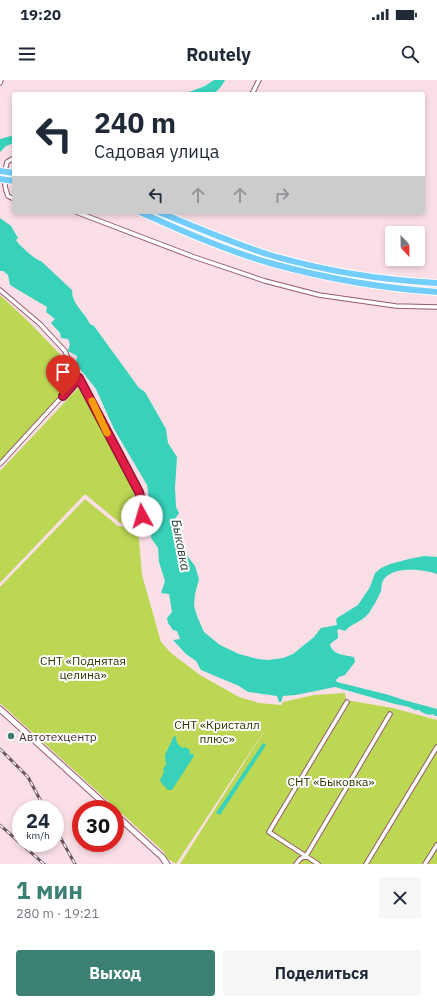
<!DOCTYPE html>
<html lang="ru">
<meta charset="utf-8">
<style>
:root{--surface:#fff;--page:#f6f6f7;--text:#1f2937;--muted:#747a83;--accent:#3c8074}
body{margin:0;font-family:"IBM Plex Sans",sans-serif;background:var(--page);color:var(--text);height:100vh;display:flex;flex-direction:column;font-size:15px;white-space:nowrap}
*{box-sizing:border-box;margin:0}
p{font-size:13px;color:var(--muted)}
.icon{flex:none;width:22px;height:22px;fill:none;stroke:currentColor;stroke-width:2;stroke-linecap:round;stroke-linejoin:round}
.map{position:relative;height:784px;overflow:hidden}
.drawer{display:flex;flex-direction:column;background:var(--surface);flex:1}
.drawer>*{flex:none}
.guide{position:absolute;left:12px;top:12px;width:413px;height:122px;border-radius:4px;box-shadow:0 2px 6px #0003;background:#fff;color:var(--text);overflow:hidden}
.needle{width:26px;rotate:158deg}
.fabs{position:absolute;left:385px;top:146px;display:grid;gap:8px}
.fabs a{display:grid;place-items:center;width:40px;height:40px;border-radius:4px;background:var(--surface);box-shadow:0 2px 6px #0003;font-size:20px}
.speed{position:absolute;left:12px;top:720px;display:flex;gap:8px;font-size:20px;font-weight:700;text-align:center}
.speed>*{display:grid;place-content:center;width:52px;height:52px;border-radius:50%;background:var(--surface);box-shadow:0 2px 6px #0003;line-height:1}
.speed small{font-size:10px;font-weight:400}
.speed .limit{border:6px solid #d22;background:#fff;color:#111}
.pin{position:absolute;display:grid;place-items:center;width:34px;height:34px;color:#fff;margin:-41px -17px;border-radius:50% 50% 50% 0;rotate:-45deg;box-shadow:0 0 4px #0007}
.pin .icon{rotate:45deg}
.me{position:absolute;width:44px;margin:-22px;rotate:354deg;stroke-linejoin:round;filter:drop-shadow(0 0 3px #0008)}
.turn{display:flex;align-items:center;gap:14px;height:84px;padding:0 16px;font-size:18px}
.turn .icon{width:52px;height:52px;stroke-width:2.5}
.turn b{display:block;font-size:28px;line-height:34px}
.lanes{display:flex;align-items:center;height:38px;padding:0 16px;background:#0003;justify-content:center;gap:20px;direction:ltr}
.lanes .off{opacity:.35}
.round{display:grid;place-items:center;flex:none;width:42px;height:42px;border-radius:4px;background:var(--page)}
.head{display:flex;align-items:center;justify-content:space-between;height:68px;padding:0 16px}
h1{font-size:24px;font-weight:800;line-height:30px;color:var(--accent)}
.button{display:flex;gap:8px;margin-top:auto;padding:8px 16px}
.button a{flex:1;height:46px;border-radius:4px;background:var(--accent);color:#fff;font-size:16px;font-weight:800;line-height:46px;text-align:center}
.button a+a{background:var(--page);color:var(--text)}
.status{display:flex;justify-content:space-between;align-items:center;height:28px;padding:0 20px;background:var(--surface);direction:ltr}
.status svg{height:11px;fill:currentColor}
header{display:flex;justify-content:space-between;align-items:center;height:52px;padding:0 16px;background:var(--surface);font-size:18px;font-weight:800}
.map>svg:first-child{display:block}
.green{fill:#bcd753}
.water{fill:#38d2ba}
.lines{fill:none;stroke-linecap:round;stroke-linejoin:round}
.street-casing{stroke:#965a6d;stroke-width:5.5}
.secondary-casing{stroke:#965a6d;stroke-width:7}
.primary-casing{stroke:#fff;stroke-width:8}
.street{stroke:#fff;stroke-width:3.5}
.secondary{stroke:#fff;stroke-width:5}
.primary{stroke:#74cefd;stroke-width:6}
.rail-casing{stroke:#6f545c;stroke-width:3}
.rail{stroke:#fff;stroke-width:1.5;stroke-dasharray:4.5;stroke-linecap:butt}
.primary-bridge-casing{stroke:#fff;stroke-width:8;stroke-linecap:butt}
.primary-bridge{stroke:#74cefd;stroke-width:6}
.route-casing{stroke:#92132f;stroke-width:10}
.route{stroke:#e11d48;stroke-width:7}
.slow{stroke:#f59e0b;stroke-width:7}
.poi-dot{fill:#3c8074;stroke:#fff;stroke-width:1.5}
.labels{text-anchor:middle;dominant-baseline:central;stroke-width:4;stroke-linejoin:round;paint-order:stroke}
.park-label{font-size:12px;fill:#2d3700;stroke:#fff}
.poi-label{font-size:12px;fill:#472d35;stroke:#fff;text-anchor:start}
.water-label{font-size:13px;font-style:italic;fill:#203e38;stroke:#fff}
</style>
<div class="status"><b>19:20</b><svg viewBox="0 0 49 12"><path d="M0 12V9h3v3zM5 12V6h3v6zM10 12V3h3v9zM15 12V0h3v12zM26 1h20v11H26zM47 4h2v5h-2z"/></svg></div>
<header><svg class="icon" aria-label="menu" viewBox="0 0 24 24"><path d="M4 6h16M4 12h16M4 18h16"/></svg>Routely<svg class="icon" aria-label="search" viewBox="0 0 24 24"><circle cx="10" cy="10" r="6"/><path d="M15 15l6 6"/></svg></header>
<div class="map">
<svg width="437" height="784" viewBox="0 0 437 784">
<rect width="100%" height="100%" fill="#fbdfe6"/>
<!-- green -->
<path class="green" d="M0,215L28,241L60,274L72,303L0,381Z
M80,306L132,406L138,430V445L120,443L85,414L0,503V391Z
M85,419L118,446L138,448L142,495L161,562L171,573L200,595L239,617L259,623L281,625L283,622L314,615L345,613L346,620L393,628L437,640V784H180L270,642L176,784L167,778L163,771L0,623V507Z"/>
<!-- water -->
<path class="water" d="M214,0H225C215,20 204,14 184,14L205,6Z
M14,55V63L6,66L0,72V59Z
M0,138L11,146L18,158L16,160C19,165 35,180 41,181L72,210C72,225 84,231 90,244L94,246L139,308L145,312L166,349L168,363L177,377L175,408L176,427L179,433L173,442L182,469L195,486L199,499L195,514L194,526L197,536L204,552L220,565L239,574L258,579L268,580L283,578L293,574L314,557L321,548L337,545L336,540L337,538L358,525L370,507L375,493L381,488L390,484L409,479L424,476L437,477V494C423,489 394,486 384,499C381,503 382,507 381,511C378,519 373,526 369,533C362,542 352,543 345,551L339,549L337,551L338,554V558L330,564C332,575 345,575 354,577L355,582L345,595L339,597L336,600L337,602L389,615L404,620L437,629V636H435L433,634C429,636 422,633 419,630H415L409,627L395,624L335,607L296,615L283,616L281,622H279L277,616L248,612L239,606L201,590L196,581L186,574L173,560L180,559L177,551L173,550L168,543L167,538L172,532L169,514L161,513L165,501L159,482L158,468L151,458L152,438L147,405L114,349L96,309L76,284L77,276L68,271L70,264L68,259L61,258L60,253L51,243L55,239L46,232L47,227L10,205L8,195L3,191H0Z
M174,656L176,657C176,663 178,664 182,668L185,667L190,670V674H193L194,676L172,710H168L162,704L160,700L164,692L163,689L166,685L165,675Z
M263,663L266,665L220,735L216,733Z"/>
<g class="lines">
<defs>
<path id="street" d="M0,3L1,0
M252,14L259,0
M14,78L7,82C4,94 3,104 8,116L14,119
M76,132L194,177L265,201L319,215L396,226L437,227
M0,210L40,244L65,271L71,285L96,328L108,355L139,412L142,423L141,446
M0,384L79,298
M296,784L300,779L306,776L390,634
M318,784L269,752L347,622
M366,784L437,667
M425,784L437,765"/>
<path id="secondary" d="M0,629L110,729
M115,734L162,777L167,784"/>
<path id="primary" d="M140,132C182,151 225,170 270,183C324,198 380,208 437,212
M159,132C195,147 232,163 270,175C324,191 381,200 437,203"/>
</defs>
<!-- street casing -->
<use href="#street" class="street-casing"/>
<!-- secondary casing -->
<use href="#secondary" class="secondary-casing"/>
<!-- primary casing -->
<use href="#primary" class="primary-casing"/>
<!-- street -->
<use href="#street" class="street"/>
<!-- secondary -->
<use href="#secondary" class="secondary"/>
<!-- primary -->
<use href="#primary" class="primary"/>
<defs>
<path id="rail" d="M0,669L28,697L45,729
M0,745L44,784
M55,748L75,784"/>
</defs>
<!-- rail casing -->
<use href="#rail" class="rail-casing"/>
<!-- rail -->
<use href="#rail" class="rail"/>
<defs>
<path id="primary-bridge" d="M0,91L14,93
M0,99L14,101"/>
</defs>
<!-- primary-bridge casing -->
<use href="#primary-bridge" class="primary-bridge-casing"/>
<!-- primary-bridge -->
<use href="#primary-bridge" class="primary-bridge"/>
</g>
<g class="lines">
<defs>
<path id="route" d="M63,316L79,298L139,412L142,423V436"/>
</defs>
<!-- route casing -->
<use href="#route" class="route-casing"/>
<!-- route -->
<use href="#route" class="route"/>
<!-- slow -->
<path class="slow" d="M92,321L107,353"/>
</g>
<!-- markers -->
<circle class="poi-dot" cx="11" cy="656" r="4"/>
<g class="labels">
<!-- park labels -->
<g class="park-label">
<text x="83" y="580">СНТ «Поднятая<tspan x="83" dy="14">целина»</tspan></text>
<text x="217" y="644">СНТ «Кристалл<tspan x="217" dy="14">плюс»</tspan></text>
<text x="331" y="701">СНТ «Быковка»</text>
</g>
<!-- poi labels -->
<g class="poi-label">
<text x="19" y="656">Автотехцентр</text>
</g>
<!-- water labels -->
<g class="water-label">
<text transform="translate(181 465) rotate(79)">Быковка</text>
</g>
</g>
</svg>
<div class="fabs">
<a><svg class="needle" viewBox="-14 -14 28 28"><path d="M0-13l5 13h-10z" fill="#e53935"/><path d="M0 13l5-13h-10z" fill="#747a83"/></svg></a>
</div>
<div class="speed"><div>24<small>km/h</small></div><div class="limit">30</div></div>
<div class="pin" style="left:63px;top:316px;background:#d93025"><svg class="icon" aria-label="arrive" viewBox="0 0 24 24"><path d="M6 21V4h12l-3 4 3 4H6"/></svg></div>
<svg class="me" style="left:142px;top:436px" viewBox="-20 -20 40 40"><circle r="19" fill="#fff"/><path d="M0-13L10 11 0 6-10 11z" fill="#e11d48"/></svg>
<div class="guide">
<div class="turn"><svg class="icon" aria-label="left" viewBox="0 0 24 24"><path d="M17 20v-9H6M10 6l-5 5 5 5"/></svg><div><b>240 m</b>Садовая улица</div></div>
<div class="lanes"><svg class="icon" aria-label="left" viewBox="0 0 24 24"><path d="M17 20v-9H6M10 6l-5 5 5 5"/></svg><svg class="icon off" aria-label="ahead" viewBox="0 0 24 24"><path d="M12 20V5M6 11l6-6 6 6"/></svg><svg class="icon off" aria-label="ahead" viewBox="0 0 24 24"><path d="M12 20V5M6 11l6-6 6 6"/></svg><svg class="icon off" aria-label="right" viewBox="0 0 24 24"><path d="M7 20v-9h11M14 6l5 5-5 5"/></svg></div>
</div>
</div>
<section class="drawer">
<div class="head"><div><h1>1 мин</h1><p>280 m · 19:21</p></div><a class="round"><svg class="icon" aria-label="close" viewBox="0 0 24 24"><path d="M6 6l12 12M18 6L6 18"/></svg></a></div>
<div class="button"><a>Выход</a><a>Поделиться</a></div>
</section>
